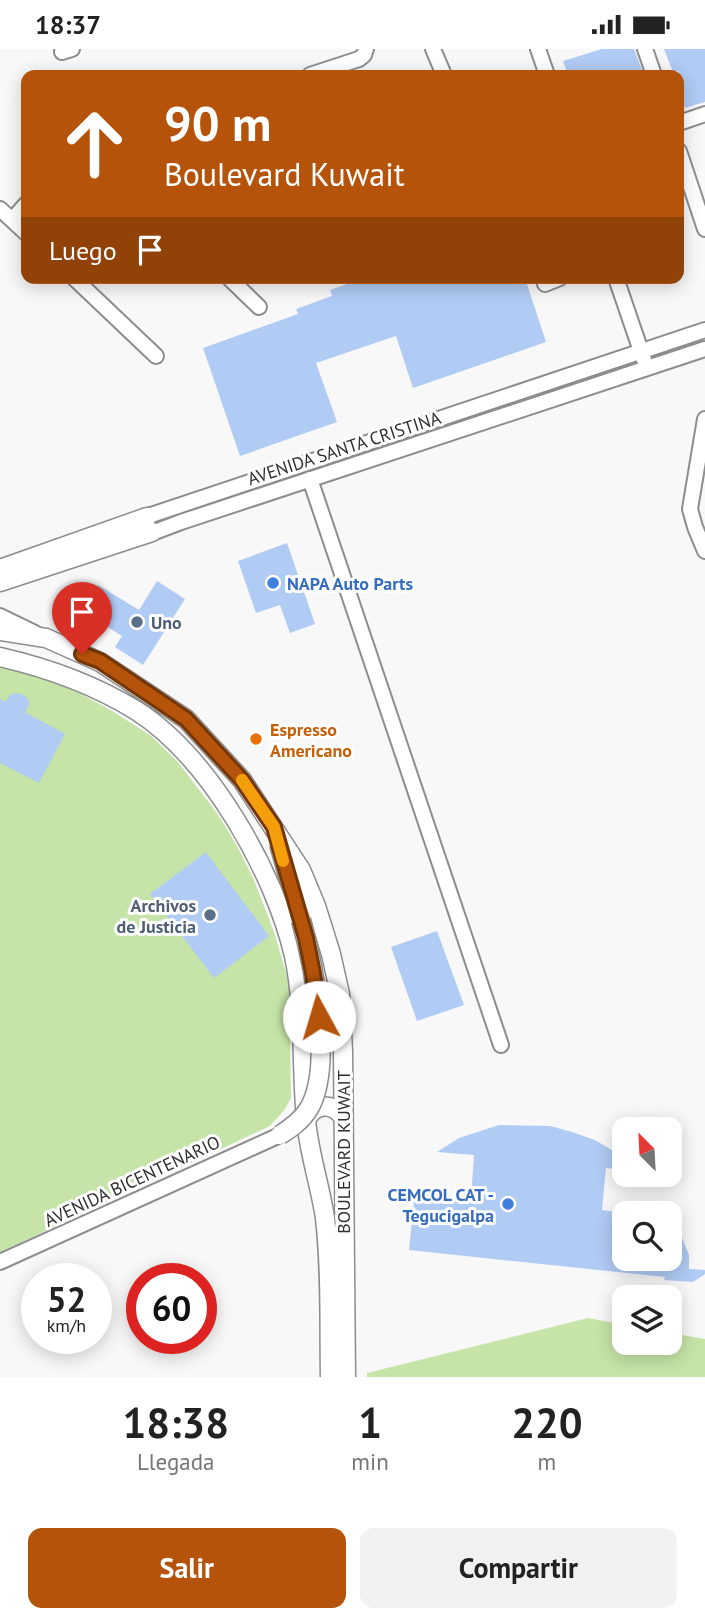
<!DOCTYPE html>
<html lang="es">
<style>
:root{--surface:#fff;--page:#f2f2f2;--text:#222;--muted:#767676;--accent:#b45309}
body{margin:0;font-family:"PT Sans",sans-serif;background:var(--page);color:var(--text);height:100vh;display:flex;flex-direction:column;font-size:26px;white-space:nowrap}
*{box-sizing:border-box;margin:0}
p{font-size:23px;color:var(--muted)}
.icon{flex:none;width:38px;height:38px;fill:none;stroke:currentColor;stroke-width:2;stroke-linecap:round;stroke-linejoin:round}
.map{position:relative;height:1328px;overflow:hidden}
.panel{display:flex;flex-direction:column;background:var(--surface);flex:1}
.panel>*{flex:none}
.banner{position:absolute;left:21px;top:21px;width:663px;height:214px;border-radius:14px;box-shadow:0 4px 18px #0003;background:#b45309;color:#fff;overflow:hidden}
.needle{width:46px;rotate:336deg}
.tools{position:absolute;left:612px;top:1068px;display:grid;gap:14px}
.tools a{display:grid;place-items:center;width:70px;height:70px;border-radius:14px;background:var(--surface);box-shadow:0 4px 18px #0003;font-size:35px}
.speed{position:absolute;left:21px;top:1214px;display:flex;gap:14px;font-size:35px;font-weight:700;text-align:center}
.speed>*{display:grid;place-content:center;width:91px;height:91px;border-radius:50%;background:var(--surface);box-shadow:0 4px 18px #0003;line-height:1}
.speed small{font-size:18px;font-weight:400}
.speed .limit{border:10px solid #d22;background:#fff;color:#111}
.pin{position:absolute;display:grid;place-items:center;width:60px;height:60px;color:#fff;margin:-72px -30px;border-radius:50% 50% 50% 0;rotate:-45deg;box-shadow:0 0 7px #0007}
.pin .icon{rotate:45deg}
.me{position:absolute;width:77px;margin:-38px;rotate:354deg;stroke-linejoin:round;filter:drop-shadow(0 0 5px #0008)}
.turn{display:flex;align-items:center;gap:24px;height:147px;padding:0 28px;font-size:32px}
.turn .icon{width:91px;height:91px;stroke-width:2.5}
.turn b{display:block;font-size:49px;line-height:60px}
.then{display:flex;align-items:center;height:66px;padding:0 28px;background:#0003;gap:14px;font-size:26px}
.eta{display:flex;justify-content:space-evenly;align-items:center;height:119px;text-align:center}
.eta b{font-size:42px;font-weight:600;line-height:49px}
.primary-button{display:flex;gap:14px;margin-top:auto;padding:14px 28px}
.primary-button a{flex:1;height:80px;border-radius:14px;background:var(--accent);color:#fff;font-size:28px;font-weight:600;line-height:80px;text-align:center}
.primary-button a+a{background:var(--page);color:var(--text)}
.status{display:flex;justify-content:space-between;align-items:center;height:49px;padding:0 35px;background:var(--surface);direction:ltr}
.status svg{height:19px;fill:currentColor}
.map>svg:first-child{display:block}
.green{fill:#c6e4a7}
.building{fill:#b0cbf4}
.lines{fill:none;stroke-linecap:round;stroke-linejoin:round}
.minor-casing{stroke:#8c8d8e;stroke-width:18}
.major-casing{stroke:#8c8d8e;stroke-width:21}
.minor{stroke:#fff;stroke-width:14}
.major{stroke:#fff;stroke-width:18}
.major-bridge-casing{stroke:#8c8d8e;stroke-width:21;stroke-linecap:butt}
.major-bridge{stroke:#fff;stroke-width:18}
.route-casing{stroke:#753606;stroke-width:18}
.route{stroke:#b45309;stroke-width:12}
.slow{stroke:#f59e0b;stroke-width:12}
.shop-dot{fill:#3f7fe0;stroke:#fff;stroke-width:2.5}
.service-dot{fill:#5c6f8a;stroke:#fff;stroke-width:2.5}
.food-dot{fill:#e8710a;stroke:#fff;stroke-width:2.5}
.labels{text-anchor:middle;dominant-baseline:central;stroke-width:6;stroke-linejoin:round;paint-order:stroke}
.street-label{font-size:18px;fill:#2f2f30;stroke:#fff}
.shop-label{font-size:18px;font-weight:bold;fill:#366cbe;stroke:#fff;text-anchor:start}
.service-label{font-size:18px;font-weight:bold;fill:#4e5e75;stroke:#fff;text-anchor:start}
.food-label{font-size:18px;font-weight:bold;fill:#c56008;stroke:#fff;text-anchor:start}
</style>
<div class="status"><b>18:37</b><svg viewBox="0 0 49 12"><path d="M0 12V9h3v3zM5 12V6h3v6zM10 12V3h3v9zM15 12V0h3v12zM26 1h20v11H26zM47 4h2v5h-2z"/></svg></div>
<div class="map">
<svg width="705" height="1328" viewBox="0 0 705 1328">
<rect width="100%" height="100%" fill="#f8f8f9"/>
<!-- green -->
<path class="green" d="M0,614L56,631L112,662L150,686L177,712L217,764L236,795L254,831L274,883L289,934L291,1049L285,1060L270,1077L0,1203Z
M588,1269L625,1276V1293H670V1284L705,1290V1328H367V1324Z"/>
<!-- building -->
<path class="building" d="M602,0H634L644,26H568L563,12Z
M664,0H705V53L685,59L679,42V22L673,23Z
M364,229H525L546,293L413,339L396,287L316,314L337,373L240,407L203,299L298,265L296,260L332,247L330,241Z
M287,494L315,575L290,584L280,556L256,564L238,512Z
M157,532L185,550L143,616L115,598L122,587L82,562L98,536L139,561Z
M14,644L22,645L28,650L29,656L25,663L65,685L39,734L0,714V650L6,653L10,646Z
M206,803L269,887L214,929L150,845Z
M437,882L464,956L417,972L391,898Z
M499,1076L550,1077L572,1083L595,1091L625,1109V1121L606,1119L602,1161L625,1164V1209H670V1169L681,1170V1186L689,1206V1220L705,1221V1225L693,1233L664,1231L665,1228L409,1201L415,1143L471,1149L474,1106L437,1103L459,1089Z"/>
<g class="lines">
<defs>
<path id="minor" d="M433,0L444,26
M538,0L547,26
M645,0L654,26
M62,3L72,0
M310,26L359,10L364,6L366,0
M679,74L705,65
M679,102L705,180
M0,160L26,184
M12,171L26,155
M74,229L156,307
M229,229L259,258
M616,229L644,311
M545,235L560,229
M705,370L690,460L695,478L705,502
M310,430L501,996
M139,470L705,281
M144,487L181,473L705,300
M0,567L35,584
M0,1213L280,1086"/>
<path id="major" d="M0,520L147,468
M0,533L152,483
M0,582L46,589L100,613L186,670L242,731L301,821L316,857L331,905L340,945L343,1002L346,1328
M0,608C48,619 95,636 137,662C210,709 275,824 294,907C305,959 301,1017 306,1071C309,1104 320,1136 325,1169C331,1221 329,1276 330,1328
M280,798L301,871
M306,1072C313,1055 332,1052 343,1068"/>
</defs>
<!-- minor casing -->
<use href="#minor" class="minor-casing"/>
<!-- major casing -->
<use href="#major" class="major-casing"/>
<!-- minor -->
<use href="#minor" class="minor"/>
<!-- major -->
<use href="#major" class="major"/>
<defs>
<path id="major-bridge" d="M280,1086C291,1079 301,1072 308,1061C334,1021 314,916 301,871"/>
</defs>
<!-- major-bridge casing -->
<use href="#major-bridge" class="major-bridge-casing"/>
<!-- major-bridge -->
<use href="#major-bridge" class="major-bridge"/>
</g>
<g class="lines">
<defs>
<path id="route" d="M82,605L100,612L186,670L242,731L274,778L306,889L313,924L319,968"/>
</defs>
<!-- route casing -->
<use href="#route" class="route-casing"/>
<!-- route -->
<use href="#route" class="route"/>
<!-- slow -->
<path class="slow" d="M242,731L274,778L283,812"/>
</g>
<!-- markers -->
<g class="shop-dot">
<circle cx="273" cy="534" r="7"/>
<circle cx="508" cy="1155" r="7"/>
</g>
<g class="service-dot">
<circle cx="137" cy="573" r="7"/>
<circle cx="210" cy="866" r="7"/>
</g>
<circle class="food-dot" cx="256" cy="690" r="7"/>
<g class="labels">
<!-- street labels -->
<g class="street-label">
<text transform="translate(344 399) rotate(-18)">AVENIDA SANTA CRISTINA</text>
<text transform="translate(343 1103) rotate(-90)">BOULEVARD KUWAIT</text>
<text transform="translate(132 1132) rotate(-25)">AVENIDA BICENTENARIO</text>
</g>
<!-- shop labels -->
<g class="shop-label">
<text x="287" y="534">NAPA Auto Parts</text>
<text x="494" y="1145" text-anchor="end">CEMCOL CAT -<tspan x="494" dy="21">Tegucigalpa</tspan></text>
</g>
<!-- service labels -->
<g class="service-label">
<text x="151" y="573">Uno</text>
<text x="196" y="856" text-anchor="end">Archivos<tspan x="196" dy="21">de Justicia</tspan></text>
</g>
<!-- food labels -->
<g class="food-label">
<text x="270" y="680">Espresso<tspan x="270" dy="21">Americano</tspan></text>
</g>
</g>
</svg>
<div class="tools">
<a><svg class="needle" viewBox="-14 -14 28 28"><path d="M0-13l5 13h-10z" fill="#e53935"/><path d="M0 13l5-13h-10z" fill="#767676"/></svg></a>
<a><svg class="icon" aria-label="search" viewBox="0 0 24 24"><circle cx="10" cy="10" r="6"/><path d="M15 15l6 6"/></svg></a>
<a><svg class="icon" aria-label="layers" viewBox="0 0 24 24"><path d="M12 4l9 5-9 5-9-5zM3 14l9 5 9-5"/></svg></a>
</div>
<div class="speed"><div>52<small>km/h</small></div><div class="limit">60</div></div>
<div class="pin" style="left:82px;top:605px;background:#d93025"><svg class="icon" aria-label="arrive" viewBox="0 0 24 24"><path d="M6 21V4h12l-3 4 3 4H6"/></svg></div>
<svg class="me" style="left:319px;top:968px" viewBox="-20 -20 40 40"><circle r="19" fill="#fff"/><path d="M0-13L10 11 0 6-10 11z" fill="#b45309"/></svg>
<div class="banner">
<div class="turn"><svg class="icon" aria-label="ahead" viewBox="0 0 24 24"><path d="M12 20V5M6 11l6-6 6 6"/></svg><div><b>90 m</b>Boulevard Kuwait</div></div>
<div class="then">Luego<svg class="icon" aria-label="arrive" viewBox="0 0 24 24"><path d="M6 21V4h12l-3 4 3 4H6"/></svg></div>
</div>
</div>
<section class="panel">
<div class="eta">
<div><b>18:38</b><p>Llegada</p></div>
<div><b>1</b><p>min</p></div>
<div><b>220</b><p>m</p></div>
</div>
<div class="primary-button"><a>Salir</a><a>Compartir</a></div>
</section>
